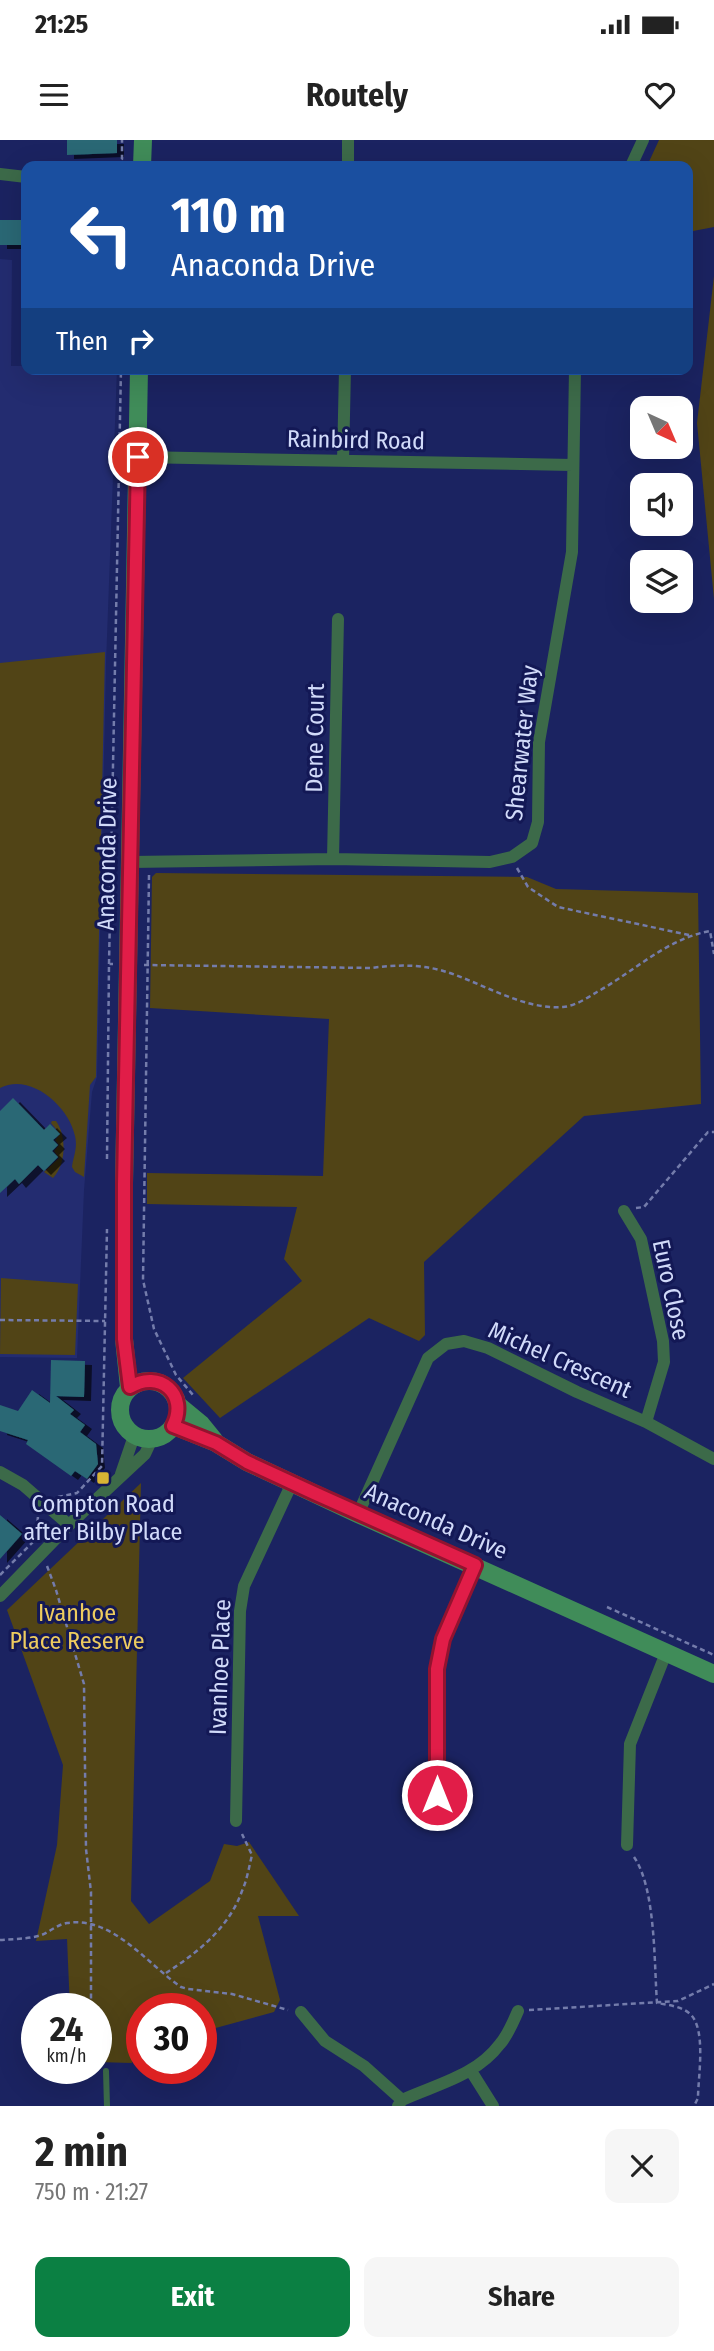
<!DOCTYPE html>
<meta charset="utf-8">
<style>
:root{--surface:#fff;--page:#f6f6f6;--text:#222;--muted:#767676;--accent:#0b8043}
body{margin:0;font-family:"Fira Sans Condensed",sans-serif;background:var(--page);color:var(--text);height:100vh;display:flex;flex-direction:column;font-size:26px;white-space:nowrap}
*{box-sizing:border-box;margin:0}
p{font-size:23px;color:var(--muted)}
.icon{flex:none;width:38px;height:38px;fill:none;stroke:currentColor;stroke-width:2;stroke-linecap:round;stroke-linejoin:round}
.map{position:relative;height:1966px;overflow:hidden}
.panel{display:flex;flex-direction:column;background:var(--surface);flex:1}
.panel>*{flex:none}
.banner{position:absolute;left:21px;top:21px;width:672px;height:214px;border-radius:14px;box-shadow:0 7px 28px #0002;background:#1a4fa0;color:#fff;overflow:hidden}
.needle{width:46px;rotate:136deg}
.controls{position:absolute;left:630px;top:256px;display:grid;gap:14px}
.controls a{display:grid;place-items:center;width:63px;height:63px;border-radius:14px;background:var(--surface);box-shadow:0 7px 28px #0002;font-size:35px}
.speed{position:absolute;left:21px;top:1853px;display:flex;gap:14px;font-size:35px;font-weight:700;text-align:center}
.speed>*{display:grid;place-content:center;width:91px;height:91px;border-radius:50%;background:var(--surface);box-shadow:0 7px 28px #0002;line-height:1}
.speed small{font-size:18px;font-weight:400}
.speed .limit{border:10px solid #d22;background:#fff;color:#111}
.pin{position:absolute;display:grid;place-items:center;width:60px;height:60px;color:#fff;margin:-30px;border:4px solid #fff;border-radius:50%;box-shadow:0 2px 7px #0007}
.me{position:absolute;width:77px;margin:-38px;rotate:0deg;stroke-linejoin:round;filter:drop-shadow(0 0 5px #0008)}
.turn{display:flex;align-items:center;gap:24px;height:147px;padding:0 35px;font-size:32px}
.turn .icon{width:91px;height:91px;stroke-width:2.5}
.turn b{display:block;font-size:49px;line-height:60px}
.then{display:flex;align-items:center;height:66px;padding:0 35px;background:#0003;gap:14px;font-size:26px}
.round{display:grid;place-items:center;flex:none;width:74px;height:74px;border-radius:14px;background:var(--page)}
.overview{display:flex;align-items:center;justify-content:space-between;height:119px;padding:0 35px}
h1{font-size:42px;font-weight:700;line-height:52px}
.primary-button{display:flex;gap:14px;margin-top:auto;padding:14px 35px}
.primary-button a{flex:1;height:80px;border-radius:14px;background:var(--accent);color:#fff;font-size:28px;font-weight:700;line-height:80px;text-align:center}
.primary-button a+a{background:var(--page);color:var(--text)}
.status{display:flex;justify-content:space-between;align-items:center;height:49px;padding:0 35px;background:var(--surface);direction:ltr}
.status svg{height:19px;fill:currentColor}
header{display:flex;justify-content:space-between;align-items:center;height:91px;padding:0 35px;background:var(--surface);font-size:32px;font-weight:700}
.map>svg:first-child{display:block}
.built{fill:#232c70}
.green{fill:#514416}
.building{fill:#2a6874;filter:url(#shadow)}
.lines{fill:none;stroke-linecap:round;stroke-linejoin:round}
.path{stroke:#747cab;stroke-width:2.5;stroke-dasharray:5 3.5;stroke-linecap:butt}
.service{stroke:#3c6a49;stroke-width:6}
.minor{stroke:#3c6a49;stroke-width:12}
.secondary{stroke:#408c59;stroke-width:18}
.route-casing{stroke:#92132f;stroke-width:18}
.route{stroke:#e11d48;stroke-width:12}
.poi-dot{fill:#d8b434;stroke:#131855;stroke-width:2.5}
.labels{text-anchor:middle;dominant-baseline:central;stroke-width:6;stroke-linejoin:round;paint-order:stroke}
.street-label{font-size:24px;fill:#d1daf9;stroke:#131855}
.poi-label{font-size:24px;fill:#d1daf9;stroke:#131855}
.park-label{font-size:24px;fill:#edcb5f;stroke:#131855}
</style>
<div class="status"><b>21:25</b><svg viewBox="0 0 49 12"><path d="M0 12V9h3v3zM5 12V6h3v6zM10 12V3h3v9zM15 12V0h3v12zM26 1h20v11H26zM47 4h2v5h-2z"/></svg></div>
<header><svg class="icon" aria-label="menu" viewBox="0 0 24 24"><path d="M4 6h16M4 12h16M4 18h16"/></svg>Routely<svg class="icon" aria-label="heart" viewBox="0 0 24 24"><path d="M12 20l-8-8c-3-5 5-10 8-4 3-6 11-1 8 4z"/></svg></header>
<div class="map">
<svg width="714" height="1966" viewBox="0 0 714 1966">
<defs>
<filter id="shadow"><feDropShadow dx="7" dy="4" stdDeviation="0" flood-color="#0009"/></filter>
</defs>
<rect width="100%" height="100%" fill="#1b2361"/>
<!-- built -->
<path class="built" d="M0,119L12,120L11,226H26V229H117L106,523L97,937L92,952L84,1050L77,1218L0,1217Z"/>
<!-- green -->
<path class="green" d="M659,0H714V87L688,92V26H647Z
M714,136V459L697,283Z
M105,512L96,937L90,945L84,1037L75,1032L72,1027C73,1017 78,1008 75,996C69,966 30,932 0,948V523Z
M156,733L527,737L556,749L698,753L701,964L584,976L424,1122L425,1195L419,1201L369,1178L220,1278L183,1238L302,1141L284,1119L297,1067L147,1064V1033L323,1036L329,879L150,868L152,737Z
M52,981H56C67,996 66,1025 53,1038L44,1032L59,1018L54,1011L59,1005L55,1000L60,994L51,983Z
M1,1138L78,1144L75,1215L0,1214Z
M141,1343L131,1761L149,1784L210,1741L224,1704L237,1706L249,1702L299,1776H258L280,1860L274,1872L201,1892V1869H142V1896H132V1923L96,1922V1869H70L67,1799L36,1801L57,1705L63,1625L7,1470Z"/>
<!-- building -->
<path class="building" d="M67,0H117V13L67,15Z
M0,80H26V105H0Z
M13,958L44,990L50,984L60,994L53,1000L58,1005L52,1011L58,1017L44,1031L38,1025L19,1044L15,1039L0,1053V971Z
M51,1220L85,1221L84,1257L56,1256L74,1270L70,1274L85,1285L80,1292L96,1304L98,1324L87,1339L75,1331L71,1336L26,1304L28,1300L0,1291V1265L18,1271L32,1250L50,1263Z
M0,1375L22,1394L0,1419Z"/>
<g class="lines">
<!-- path -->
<path class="path" d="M116,26L122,19V0
M517,728L528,747L558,767L689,795
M149,735L143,1140L154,1189L176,1235L193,1255
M109,824L121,229
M144,825L371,828C394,825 416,824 440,830C480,841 521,870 563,867C575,866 587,858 597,852C635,831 666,799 710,791L714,814
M107,1019L109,824H113
M636,1068L644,1067L708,992H714
M0,1180L105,1181
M58,1357L77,1353L102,1326L107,1089
M47,1426L56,1450L84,1544L86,1709L91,1752V1869
M0,1435L36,1399L38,1376
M607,1467L714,1515
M634,1717C656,1749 654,1823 657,1863C668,1865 680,1866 689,1873C707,1887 698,1937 698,1958L694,1966
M0,1800C12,1799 26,1799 38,1796C48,1794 55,1785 67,1783C113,1776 147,1824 181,1847L188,1849L232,1854L288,1870
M166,1833C197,1813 229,1788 242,1751C247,1740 249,1727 252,1715L242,1694
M529,1870L678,1861L714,1844
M96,1909L100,1923"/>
<!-- service -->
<path class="service" d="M106,1931L107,1966"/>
<!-- minor -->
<path class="minor" d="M348,26V0
M631,26L643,0
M0,34L26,37
M138,317L573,325
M343,321L345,229
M333,719L338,479
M131,722L333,719L490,722L512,717L532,703L538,682L539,602L572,412L575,229
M624,1071L641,1099L663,1201L664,1222L646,1282
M0,1332L23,1345L69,1385
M121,1334L134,1296
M358,1374L428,1218L446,1204L464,1201L488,1208L577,1252L646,1282L714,1319
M0,1456L69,1385L145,1314L152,1299
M236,1681L240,1471L244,1446L292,1343
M436,1682L437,1529L443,1499L475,1425
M627,1705L630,1604L666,1513
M301,1872L325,1901L364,1926L402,1960L398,1966
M471,1931L493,1966
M402,1960C437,1944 476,1936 500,1904C508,1895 513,1882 518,1871"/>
<!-- secondary -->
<path class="secondary" d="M142,26L143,0
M120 1270a29 29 0 1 1 58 0a29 29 0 1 1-58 0Z
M129,1247L124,1199V1044L139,229
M178,1265L201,1284L214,1300
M174,1286L216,1303L247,1322L358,1374L714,1534"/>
</g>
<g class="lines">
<defs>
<path id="route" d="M138,317L124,1044V1199L130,1247C159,1229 189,1254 173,1286L216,1303L247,1322L314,1353L475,1425L443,1499L437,1529V1655"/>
</defs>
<!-- route casing -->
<use href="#route" class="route-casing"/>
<!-- route -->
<use href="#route" class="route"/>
</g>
<!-- markers -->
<rect class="poi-dot" x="96" y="1331" width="14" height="14" rx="3.5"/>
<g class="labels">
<!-- street labels -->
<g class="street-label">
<text transform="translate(356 300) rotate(1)">Rainbird Road</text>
<text transform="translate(315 598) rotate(-89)">Dene Court</text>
<text transform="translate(522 603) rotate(-84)">Shearwater Way</text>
<text transform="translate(107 714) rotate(-89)">Anaconda Drive</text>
<text transform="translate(671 1150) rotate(78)">Euro Close</text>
<text transform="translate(560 1220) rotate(24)">Michel Crescent</text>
<text transform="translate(436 1381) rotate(24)">Anaconda Drive</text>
<text transform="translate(220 1527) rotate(-88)">Ivanhoe Place</text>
</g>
<!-- poi labels -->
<g class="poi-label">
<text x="103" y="1364">Compton Road<tspan x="103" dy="28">after Bilby Place</tspan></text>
</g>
<!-- park labels -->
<g class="park-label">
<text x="77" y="1473">Ivanhoe<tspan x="77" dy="28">Place Reserve</tspan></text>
</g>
</g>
</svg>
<div class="controls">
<a><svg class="needle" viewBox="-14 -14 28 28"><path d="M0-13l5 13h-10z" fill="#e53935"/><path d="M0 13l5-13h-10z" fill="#767676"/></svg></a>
<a><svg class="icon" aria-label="sound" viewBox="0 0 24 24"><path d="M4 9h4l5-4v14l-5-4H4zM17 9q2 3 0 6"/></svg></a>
<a><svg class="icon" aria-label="layers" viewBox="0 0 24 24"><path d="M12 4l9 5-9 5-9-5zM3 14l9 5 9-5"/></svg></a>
</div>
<div class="speed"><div>24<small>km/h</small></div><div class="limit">30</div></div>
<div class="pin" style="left:138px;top:317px;background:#d93025"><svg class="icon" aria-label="arrive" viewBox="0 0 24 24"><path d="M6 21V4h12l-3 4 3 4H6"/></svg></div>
<svg class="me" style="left:437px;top:1655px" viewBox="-20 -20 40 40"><circle r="17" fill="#e11d48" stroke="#fff" stroke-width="3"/><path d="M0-11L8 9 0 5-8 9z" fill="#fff"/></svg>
<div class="banner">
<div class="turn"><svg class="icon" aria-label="left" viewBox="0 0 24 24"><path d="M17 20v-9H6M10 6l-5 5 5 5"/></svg><div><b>110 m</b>Anaconda Drive</div></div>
<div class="then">Then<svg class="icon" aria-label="right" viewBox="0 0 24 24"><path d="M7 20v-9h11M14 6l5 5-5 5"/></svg></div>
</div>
</div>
<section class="panel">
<div class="overview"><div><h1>2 min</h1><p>750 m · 21:27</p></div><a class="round"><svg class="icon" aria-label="close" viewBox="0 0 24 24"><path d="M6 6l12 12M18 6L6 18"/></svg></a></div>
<div class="primary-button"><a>Exit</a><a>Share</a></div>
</section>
